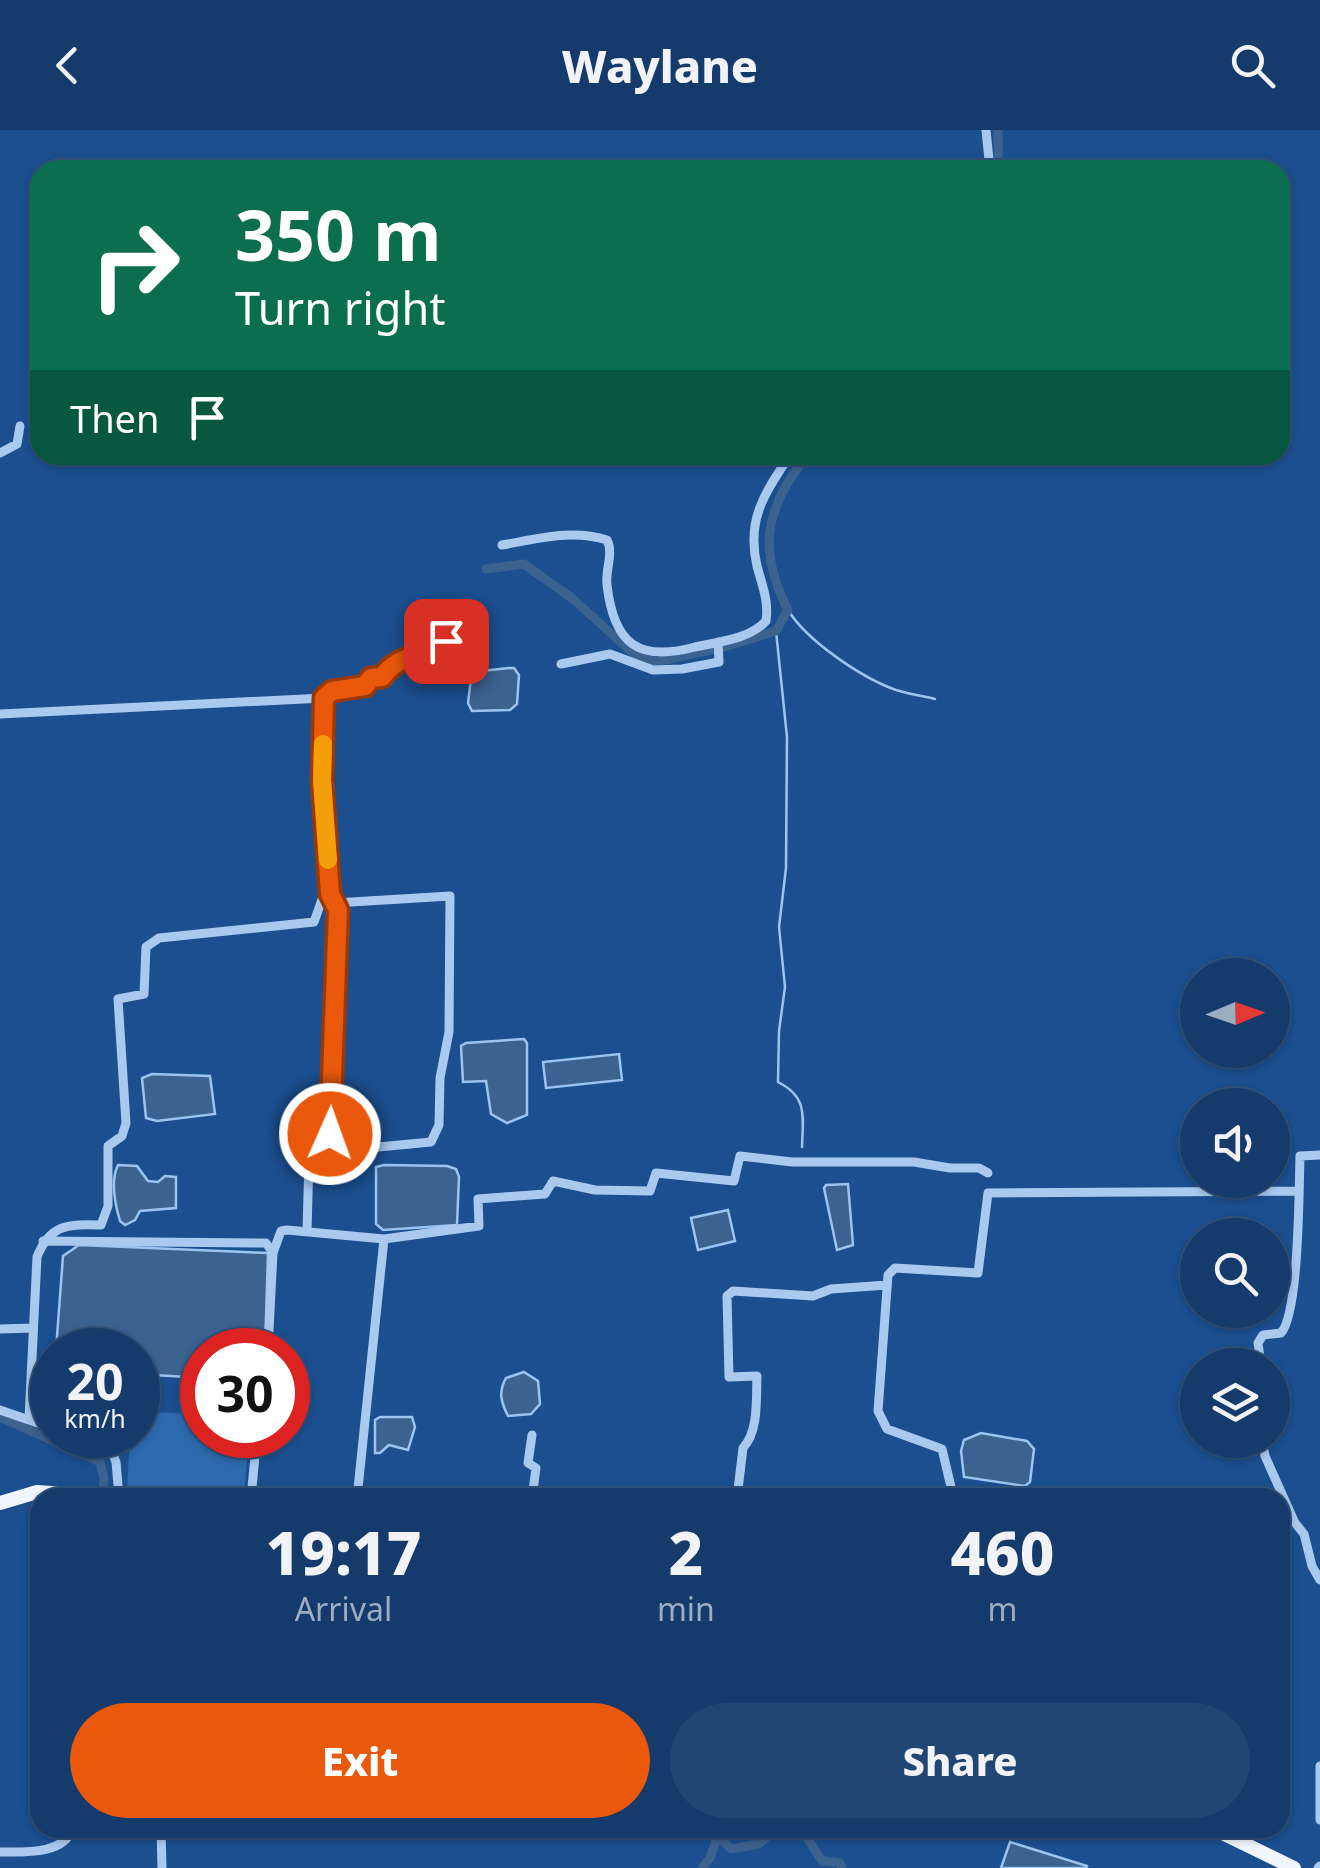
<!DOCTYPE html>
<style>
:root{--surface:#143b6b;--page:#214673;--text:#f1f3f6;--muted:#9dadc1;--line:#33557e;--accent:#ea580c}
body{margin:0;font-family:"Noto Sans",sans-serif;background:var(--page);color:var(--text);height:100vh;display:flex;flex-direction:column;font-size:38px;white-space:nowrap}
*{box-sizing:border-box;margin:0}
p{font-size:32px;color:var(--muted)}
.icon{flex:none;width:55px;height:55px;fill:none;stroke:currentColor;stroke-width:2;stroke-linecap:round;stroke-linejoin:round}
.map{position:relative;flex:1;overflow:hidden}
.panel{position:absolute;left:30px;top:1358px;width:1260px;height:350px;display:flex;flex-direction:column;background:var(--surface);border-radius:30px;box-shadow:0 2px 8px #0004,0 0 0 2px var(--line)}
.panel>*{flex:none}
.guide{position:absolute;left:30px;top:30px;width:1260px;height:305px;border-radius:30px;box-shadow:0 2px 8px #0004,0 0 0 2px var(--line);background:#0b6e4f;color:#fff;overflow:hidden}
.needle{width:65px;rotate:88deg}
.buttons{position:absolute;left:1180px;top:828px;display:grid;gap:20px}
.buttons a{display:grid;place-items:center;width:110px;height:110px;border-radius:50%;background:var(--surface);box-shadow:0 2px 8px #0004,0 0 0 2px var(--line);font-size:50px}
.speed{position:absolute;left:30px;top:1198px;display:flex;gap:20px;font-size:50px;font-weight:700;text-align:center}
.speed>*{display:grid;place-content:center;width:130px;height:130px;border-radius:50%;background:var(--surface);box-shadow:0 2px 8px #0004,0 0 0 2px var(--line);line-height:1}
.speed small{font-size:25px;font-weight:400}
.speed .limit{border:15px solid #d22;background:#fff;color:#111}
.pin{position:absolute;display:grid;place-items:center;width:85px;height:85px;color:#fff;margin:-42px;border-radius:20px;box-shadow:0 5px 15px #0006}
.me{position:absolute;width:110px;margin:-55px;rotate:2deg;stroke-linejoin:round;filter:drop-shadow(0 0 8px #0008)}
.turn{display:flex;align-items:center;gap:35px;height:210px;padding:0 40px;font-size:45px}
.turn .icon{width:130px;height:130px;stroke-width:2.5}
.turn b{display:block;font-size:70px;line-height:85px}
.then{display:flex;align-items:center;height:95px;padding:0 40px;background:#0003;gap:20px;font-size:38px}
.eta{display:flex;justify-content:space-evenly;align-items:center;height:170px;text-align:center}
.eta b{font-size:60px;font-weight:800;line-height:70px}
.button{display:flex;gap:20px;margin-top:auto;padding:20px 40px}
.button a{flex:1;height:115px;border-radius:60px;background:var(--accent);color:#fff;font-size:40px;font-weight:800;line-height:115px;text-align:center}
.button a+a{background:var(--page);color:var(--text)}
header{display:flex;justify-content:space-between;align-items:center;height:130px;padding:0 40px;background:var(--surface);font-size:45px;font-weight:800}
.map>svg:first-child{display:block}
.green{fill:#2e69ad}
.water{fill:#3c6290;stroke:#9cc4f0;stroke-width:2.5}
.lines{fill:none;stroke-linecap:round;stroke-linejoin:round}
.stream{stroke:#9cc4f0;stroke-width:2.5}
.canal{stroke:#3c6290;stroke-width:9}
.minor{stroke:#a9c9ee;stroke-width:9}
.primary{stroke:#f0f6ff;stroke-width:14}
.route-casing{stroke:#983908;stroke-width:25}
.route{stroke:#ea580c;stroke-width:18}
.slow{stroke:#f59e0b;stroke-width:18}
</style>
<header><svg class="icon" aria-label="back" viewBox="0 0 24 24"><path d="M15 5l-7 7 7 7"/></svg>Waylane<svg class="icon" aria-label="search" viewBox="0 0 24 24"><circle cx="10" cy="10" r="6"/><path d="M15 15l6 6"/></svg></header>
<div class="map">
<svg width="1320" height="1738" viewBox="0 0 1320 1738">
<rect width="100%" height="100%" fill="#1b4f8f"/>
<!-- green -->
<path class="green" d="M138,1281L202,1285V1305H249L244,1367L127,1359L130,1305H138Z"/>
<!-- water -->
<path class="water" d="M509,538H514L519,545L517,574L510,580L472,581L468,573L471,548L481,541Z
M524,909L527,913V985L507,993L491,984L486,951L463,952L461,916L466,913Z
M619,924L622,950L546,958L543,932Z
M152,944L210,946L215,984L157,991L146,988L142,948Z
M118,1035L137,1036L148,1051L158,1052L165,1046L176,1047V1078L140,1081L135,1090L125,1095L120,1091C115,1074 110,1051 118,1035Z
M384,1035L447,1036L456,1039L459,1047L457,1095L383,1100L376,1094V1037Z
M848,1054L853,1115L837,1120L824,1058L826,1055Z
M728,1080L735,1111L698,1120L691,1088Z
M79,1115L268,1123L265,1220H202V1248L138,1244V1220H56L63,1126Z
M524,1242L538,1251L540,1274L531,1284L508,1286C501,1272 498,1262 506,1248Z
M380,1287H412L415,1297L408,1320L389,1315L380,1323H375V1290Z
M981,1303L1027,1311L1034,1319L1030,1352L1025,1356L964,1347L961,1321L964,1310Z
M1010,1712L1087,1736L1086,1738H1001Z"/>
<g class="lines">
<!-- stream -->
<path class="stream" d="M788,480C807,511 862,548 896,560C909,564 923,566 935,569
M776,501L787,607L786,738L779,797L785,857L779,901L778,952C808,967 803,986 802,1017"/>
<!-- canal -->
<path class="canal" d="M998,40V0
M486,439L524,434L573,469L635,525L656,532L724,517L776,501L788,480C757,420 765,376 808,325
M0,1287L100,1332L104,1349L102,1368
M722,1698L724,1712L731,1719L759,1714L777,1698
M801,1698L822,1731L840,1733L842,1738
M702,1738L710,1728L720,1700"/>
<!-- minor -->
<path class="minor" d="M986,0L990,40
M0,323L17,314L20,296
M502,415C538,409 572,399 607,410C614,423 605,440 607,455C614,515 639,532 695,517C718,512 750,509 766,491C769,471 762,455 757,436C746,389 765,363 790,325
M561,534L610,524L653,540L682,539L719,532L718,512
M0,584L324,568
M315,1023L431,1012L439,995L440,948L449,902L450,766L335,773
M307,1101L309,1028L327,1013L330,1004L338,780L330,765L322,650L324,568L332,561L365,555L371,548L382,547C402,520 429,532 446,511
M384,1109L479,1096L478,1069L545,1064L553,1051L595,1060L650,1061L656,1043L734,1051L740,1026L792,1032H914L950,1038H979L988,1043
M43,1111L266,1113L273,1123L268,1220
M273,1123L281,1101L287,1100L384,1109L357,1368
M0,1199L33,1198
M1261,1235L1258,1213L1263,1205L1281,1203C1299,1184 1299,1059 1300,1026L1320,1025
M0,1280L52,1298
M29,1289L37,1127C50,1094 68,1094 101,1095L108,1076V1016L122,1006L126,993L118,869L144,864L146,817L159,808L314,792L324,764L330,765
M71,1305L112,1323L116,1332L119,1367
M1262,1310L1265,1326L1295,1393L1304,1404L1312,1436L1320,1450
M251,1368L257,1305
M532,1368L536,1338L528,1333L532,1305
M737,1368L743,1318C759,1301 756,1268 757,1246L729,1247L727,1166L733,1161L813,1166L831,1159L887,1155
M970,1368L969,1364L952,1361L942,1319L887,1299L878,1281L888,1145L895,1138L978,1143L988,1063L1299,1061
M1320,1636V1690
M161,1698L162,1738
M0,1722C23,1722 65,1725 72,1698
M1318,1738L1320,1736"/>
<!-- primary -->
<path class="primary" d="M0,1373L37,1362L123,1368
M1212,1698L1294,1738"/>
</g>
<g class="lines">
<defs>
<path id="route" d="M330,1004L338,780L330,764L322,650L324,568L332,561L365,556L371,548L382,547C395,529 415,524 438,522L446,511"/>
</defs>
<!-- route casing -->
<use href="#route" class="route-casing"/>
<!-- route -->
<use href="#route" class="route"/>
<!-- slow -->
<path class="slow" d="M323,614L322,650L328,730"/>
</g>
</svg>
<div class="buttons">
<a><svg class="needle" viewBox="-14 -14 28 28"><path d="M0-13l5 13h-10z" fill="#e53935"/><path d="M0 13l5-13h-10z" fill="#9dadc1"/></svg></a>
<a><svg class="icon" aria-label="sound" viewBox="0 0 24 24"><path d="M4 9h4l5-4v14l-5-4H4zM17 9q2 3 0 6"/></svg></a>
<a><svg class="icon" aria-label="search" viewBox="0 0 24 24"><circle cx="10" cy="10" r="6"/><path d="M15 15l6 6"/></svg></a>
<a><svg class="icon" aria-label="layers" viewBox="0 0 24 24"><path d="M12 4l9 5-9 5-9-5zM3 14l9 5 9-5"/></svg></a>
</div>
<div class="speed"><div>20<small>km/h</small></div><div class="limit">30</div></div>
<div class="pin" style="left:446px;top:511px;background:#d93025"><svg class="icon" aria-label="arrive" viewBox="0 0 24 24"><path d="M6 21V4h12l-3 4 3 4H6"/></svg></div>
<svg class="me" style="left:330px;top:1004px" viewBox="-20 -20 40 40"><circle r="17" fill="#ea580c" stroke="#fff" stroke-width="3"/><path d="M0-11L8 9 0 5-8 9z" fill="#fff"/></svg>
<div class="guide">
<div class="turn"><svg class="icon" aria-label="right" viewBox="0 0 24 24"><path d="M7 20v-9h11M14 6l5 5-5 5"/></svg><div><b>350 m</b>Turn right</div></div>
<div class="then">Then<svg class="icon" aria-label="arrive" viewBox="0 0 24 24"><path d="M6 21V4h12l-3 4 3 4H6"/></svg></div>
</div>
<section class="panel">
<div class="eta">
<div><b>19:17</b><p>Arrival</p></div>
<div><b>2</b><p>min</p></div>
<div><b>460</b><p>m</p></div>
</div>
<div class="button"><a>Exit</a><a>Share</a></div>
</section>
</div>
